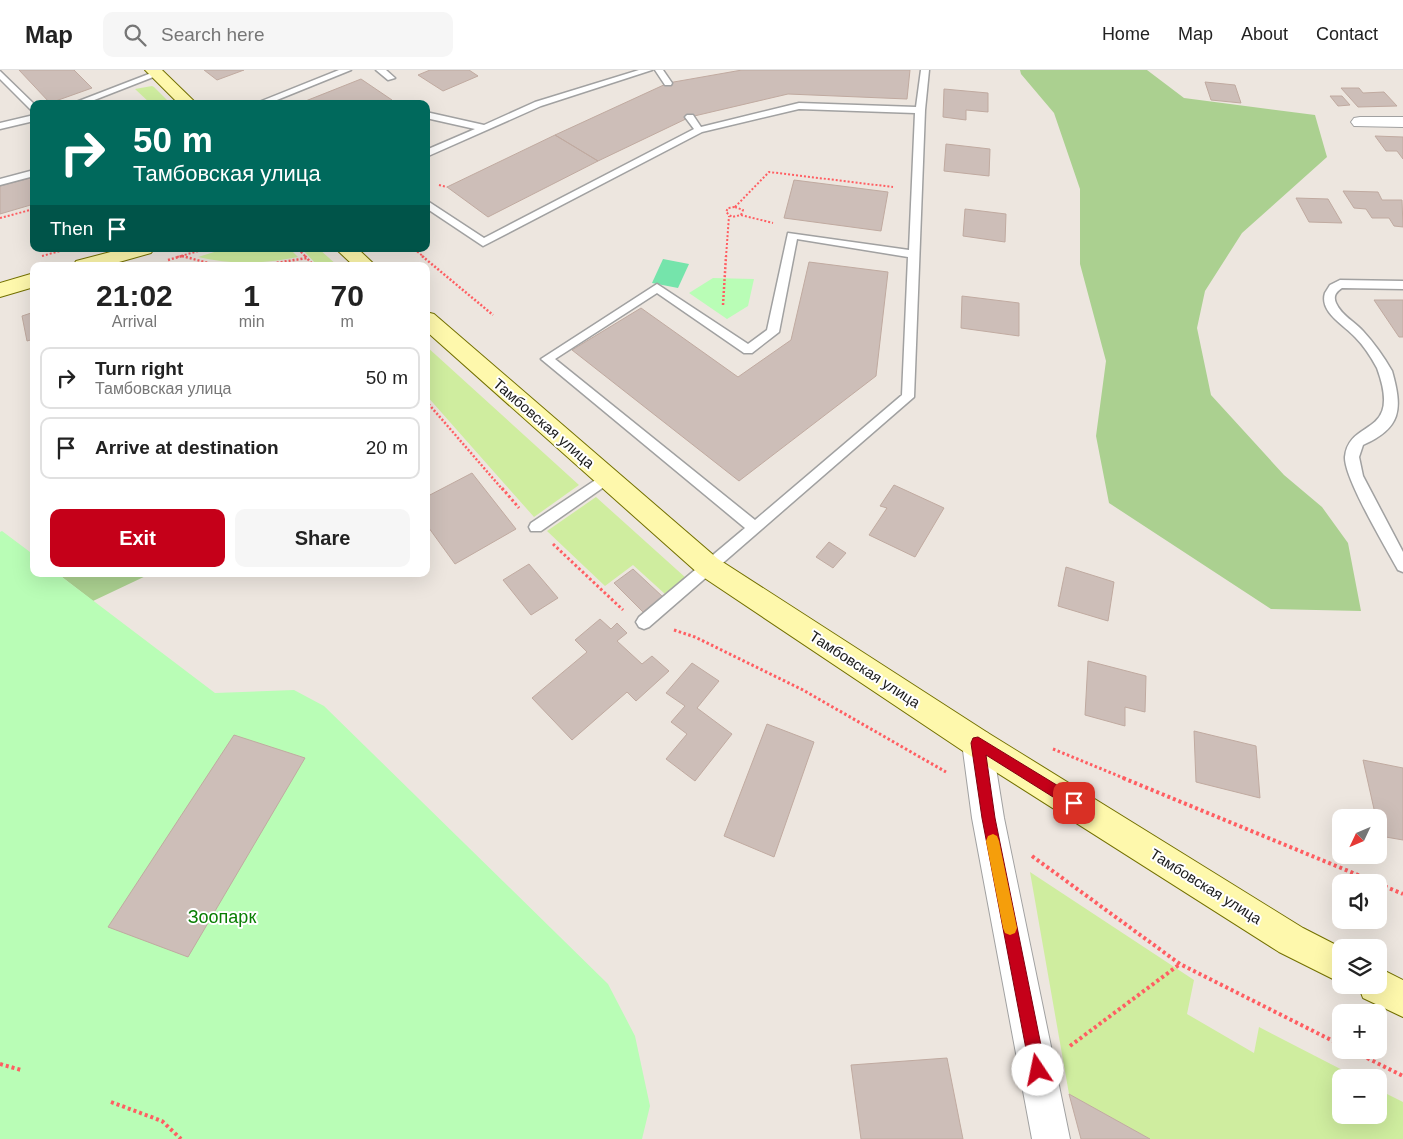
<!DOCTYPE html>
<meta charset="utf-8">
<style>
:root{--surface:#fff;--page:#f6f6f6;--text:#222;--muted:#767676;--line:#e0e0e0;--accent:#c50019}
body{margin:0;font-family:Helvetica,sans-serif;background:var(--page);color:var(--text);height:100vh;display:flex;flex-direction:column;font-size:19px;white-space:nowrap}
*{box-sizing:border-box;margin:0}
p{font-size:16px;color:var(--muted)}
.icon{flex:none;width:28px;height:28px;fill:none;stroke:currentColor;stroke-width:2;stroke-linecap:round;stroke-linejoin:round}
.map{position:relative;flex:1;overflow:hidden}
.details{position:absolute;left:30px;top:192px;width:400px;height:315px;display:flex;flex-direction:column;background:var(--surface);border-radius:10px;box-shadow:0 5px 20px #0002}
.details>*{flex:none}
.banner{position:absolute;left:30px;top:30px;width:400px;height:152px;border-radius:10px;box-shadow:0 5px 20px #0002;background:#00695c;color:#fff;overflow:hidden}
.needle{width:32px;rotate:226deg}
.tools{position:absolute;left:1332px;top:739px;display:grid;gap:10px}
.tools a{display:grid;place-items:center;width:55px;height:55px;border-radius:10px;background:var(--surface);box-shadow:0 5px 20px #0002;font-size:25px}
.pin{position:absolute;display:grid;place-items:center;width:42px;height:42px;color:#fff;margin:-21px;border-radius:10px;box-shadow:0 2px 8px #0006}
.me{position:absolute;width:55px;margin:-28px;rotate:349deg;stroke-linejoin:round;filter:drop-shadow(0 0 4px #0008)}
.turn{display:flex;align-items:center;gap:18px;height:105px;padding:0 20px;font-size:22px}
.turn .icon{width:65px;height:65px;stroke-width:2.5}
.turn b{display:block;font-size:35px;line-height:42px}
.then{display:flex;align-items:center;height:48px;padding:0 20px;background:#0003;gap:10px;font-size:19px}
.eta{display:flex;justify-content:space-evenly;align-items:center;height:85px;text-align:center}
.eta b{font-size:30px;font-weight:700;line-height:35px}
.cta{display:flex;gap:10px;margin-top:auto;padding:10px 20px}
.cta a{flex:1;height:58px;border-radius:10px;background:var(--accent);color:#fff;font-size:20px;font-weight:700;line-height:58px;text-align:center}
.cta a+a{background:var(--page);color:var(--text)}
ul{padding:0;list-style:none}
li{display:flex;align-items:center;gap:15px;height:62px;margin:0 10px 8px;padding:0 10px;border:2px solid var(--line);border-radius:10px}
li div{flex:1}
li b{display:block;font-size:19px}
li em{font-style:normal}
header{display:flex;align-items:center;gap:30px;box-sizing:border-box;height:70px;padding:0 25px;background:var(--surface);border-bottom:1px solid var(--line)}
header strong{font-size:24px}
nav{display:flex;gap:28px;margin-inline-start:auto;font-size:18px}
.search{width:350px;height:45px;background:var(--page);display:flex;align-items:center;gap:12px;box-sizing:border-box;padding:0 18px;border-radius:10px;color:var(--muted);font-size:19px}
.map>svg:first-child{display:block}
.grass{fill:#cfed9f}
.forest{fill:#abd090}
.park{fill:#b9fdb6}
.pitch{fill:#75e4ab}
.building{fill:#cdbeb8;stroke:#c0aaa0}
.lines{fill:none;stroke-linecap:round;stroke-linejoin:round}
.lane-casing{stroke:#a1a1a1;stroke-width:3}
.street-casing{stroke:#a1a1a1;stroke-width:2}
.secondary-casing{stroke:#737000;stroke-width:2}
.path-far3{stroke:#ff5e62;stroke-width:2;stroke-dasharray:2 2;stroke-linecap:butt}
.path-far2{stroke:#ff5e62;stroke-width:2.5;stroke-dasharray:2 2;stroke-linecap:butt}
.path-far1{stroke:#ff5e62;stroke-width:3;stroke-dasharray:2.5 2.5;stroke-linecap:butt}
.path{stroke:#ff5e62;stroke-width:4;stroke-dasharray:3 3;stroke-linecap:butt}
.lane{fill:#fff;fill-rule:evenodd}
.street{fill:#fff;fill-rule:evenodd}
.secondary{fill:#fef8ac;fill-rule:evenodd}
.route{fill:#c50019;stroke:#800010}
.slow{fill:#f59e0b}
.labels{text-anchor:middle;dominant-baseline:central;stroke-width:4;stroke-linejoin:round;paint-order:stroke}
.street-label{font-size:15px;fill:#1a1a1a;stroke:#fff}
.near-park-label{font-size:18px;fill:#097e03;stroke:#fff}
</style>
<header>
<strong>Map</strong>
<div class="search"><svg class="icon" aria-label="search" viewBox="0 0 24 24"><circle cx="10" cy="10" r="6"/><path d="M15 15l6 6"/></svg>Search here</div>
<nav><a>Home</a><a>Map</a><a>About</a><a>Contact</a></nav>
</header>
<div class="map">
<svg width="1403" height="1069" viewBox="0 0 1403 1069">
<rect width="100%" height="100%" fill="#ede6df"/>
<!-- grass -->
<path class="grass" d="M152,16L154,17L171,34H151L135,19Z
M224,179H290L298,187C263,194 233,195 198,187Z
M302,179H319L338,196H318Z
M426,276L579,415L534,447L426,325Z
M596,427L686,508L665,524L633,495L605,516L547,461Z
M1030,802L1194,910L1187,944L1254,983L1259,957L1356,1007L1341,1008V1045H1379V1020L1403,1032V1069H1150L1069,1024Z"/>
<!-- forest -->
<path class="forest" d="M1020,0H1147L1184,28L1315,45L1327,87L1242,163L1205,221L1197,258L1211,325L1284,405L1322,437L1348,473L1361,541L1271,539L1109,433L1096,366L1106,291L1080,194V119L1054,43L1021,4Z
M58,504H150L93,531Z"/>
<!-- park -->
<path class="park" d="M713,208L754,209L748,236L727,249L689,223Z
M2,461L34,485V504H58L215,623L294,620L324,636L608,914L635,966L650,1036L642,1069H0V462Z"/>
<!-- pitch -->
<path class="pitch" d="M663,189L689,194L678,218L652,213Z"/>
<!-- building -->
<path class="building" d="M19,0H74L92,18L50,33Z
M204,0H244L217,10Z
M430,0H469L478,6L443,21L418,5Z
M742,0H910L907,29L788,24L690,47L598,91L555,65L668,13Z
M361,9L392,30L383,34H298Z
M1205,12L1235,15L1241,33L1211,30Z
M1341,18H1359L1363,23L1384,22L1397,36L1358,37Z
M944,19L988,23V42L966,40V50L943,47Z
M1330,26H1342L1350,35L1338,36Z
M555,65L598,91L488,147L447,117Z
M1375,66L1403,67V89L1397,81H1386Z
M946,74L990,79L989,106L944,101Z
M30,108L34,119V134L0,144V116Z
M794,110L888,122L881,161L784,148Z
M1343,121L1378,122L1382,130H1402L1403,157L1394,156L1389,148H1372L1366,139L1354,138Z
M1296,128L1328,129L1342,153L1309,152Z
M965,139L1006,144L1005,172L963,166Z
M809,192L888,202L876,306L739,411L572,280L641,238L738,307L791,270Z
M962,226L1019,233V266L961,258Z
M1374,230H1403V267H1399Z
M34,242V269L27,271L22,246Z
M472,403L516,459L455,494L426,454V427Z
M894,415L944,438L915,487L869,465L887,438L880,436Z
M829,472L846,483L833,498L816,487Z
M529,494L558,528L531,545L503,510Z
M1066,497L1114,512L1108,551L1058,536Z
M633,499L663,527L643,542L614,513Z
M600,549L611,559L617,553L627,563L617,571L642,594L652,586L669,601L636,631L627,622L572,670L532,628L587,582L575,570Z
M1088,591L1146,606L1145,642L1125,637V656L1085,645Z
M692,593L719,611L697,638L732,664L695,711L666,689L687,664L671,652L685,636L666,623Z
M767,654L814,672L774,787L724,766Z
M1194,661L1256,676L1260,728L1196,712Z
M234,665L305,688L188,887L108,857Z
M1363,690L1403,698V770L1380,766L1379,748H1376Z
M947,988L963,1069H861L851,995Z
M1069,1024L1150,1069H1081Z"/>
<g class="lines">
<defs>
<path id="lane" d="M339,0H351L267,34H254Z
M376,0H386L395,8L388,10Z
M639,0H652L541,36L426,87V80L475,59L426,48V42L484,55L535,32Z
M655,0H663L672,13L671,15H665Z
M921,0H929L925,40L914,327L649,557L644,559L639,557L636,552L639,547L745,458L541,289L657,214L748,274L767,260L788,163L909,180L915,43L799,39L702,62L483,176L426,138V130L484,168L694,59L685,47L687,45H693L701,57L799,33L916,37ZM797,169L908,187L902,325L755,450L555,289L657,223L744,283H752L779,262Z
M0,1L34,34V43L0,9Z
M154,2L161,4L84,34H71Z
M34,45V51L0,59V53Z
M34,100V106L0,115V109Z
M1340,210L1403,211V219L1342,218C1336,222 1333,226 1336,233C1341,245 1355,252 1363,261C1374,273 1384,287 1392,301C1403,340 1401,358 1363,375L1359,387L1363,406L1403,482V502L1398,500C1386,478 1344,408 1345,387C1349,347 1403,369 1377,298C1371,287 1364,276 1355,267C1344,255 1319,242 1325,223L1330,215Z
M606,403L613,408L611,412L541,461H531L529,457L531,453Z"/>
<path id="street" d="M1360,47H1403V57L1354,56L1351,52L1354,48Z
M977,659L988,663L992,673L1004,748L1070,1069H1032L972,748L962,673L966,663Z"/>
<path id="secondary" d="M145,0H162L197,34H179Z
M122,179H154L151,183L105,196H73L76,191Z
M336,179H358L376,196H354Z
M34,203V217L0,227V213Z
M426,242L434,244L718,489L988,663L1303,858L1342,878L1341,913L1279,882L966,683L700,505L426,261Z
M1379,898L1403,910V947L1363,928L1358,915H1379Z"/>
</defs>
<!-- lane casing -->
<use href="#lane" class="lane-casing"/>
<!-- street casing -->
<use href="#street" class="street-casing"/>
<!-- secondary casing -->
<use href="#secondary" class="secondary-casing"/>
<!-- path-far3 -->
<path class="path-far3" d="M439,115L447,117
M735,137L769,102L893,117
M735,137L743,140L741,145L732,147L726,142L728,138Z
M741,145L773,153
M0,148L34,139
M298,179L306,187
M414,179L424,187
M42,186L60,181
M182,186L187,187
M177,187L206,179
M726,187L729,146"/>
<!-- path-far2 -->
<path class="path-far2" d="M182,186L212,194L236,196
M305,186L314,196
M422,186L493,245
M168,190L182,186
M257,196L307,188
M723,235L726,186
M426,331L503,420"/>
<!-- path-far1 -->
<path class="path-far1" d="M502,418L519,438
M553,474L623,540
M674,560L695,567L803,620L946,702
M1053,679L1126,709"/>
<!-- path -->
<path class="path" d="M1123,708L1375,812
M1032,786L1180,894L1341,975
M1379,814L1403,824
M1070,976L1180,894
M1351,980L1403,1006
M0,994L21,1000
M111,1032L162,1051L181,1069"/>
<!-- lane -->
<use href="#lane" class="lane"/>
<!-- street -->
<use href="#street" class="street"/>
<!-- secondary -->
<use href="#secondary" class="secondary"/>
</g>
<!-- route -->
<path class="route" d="M978,667L1078,728L1080,733L1078,737L1074,739L1069,737L986,685L995,748L1046,1000L1043,1005L1038,1008L1032,1005L1030,1000L982,748L971,673L973,668Z"/>
<!-- slow -->
<path class="slow" d="M993,764L997,766L999,771L1017,858L1015,863L1010,865L1005,863L1003,858L986,771L988,766Z"/>
<g class="labels">
<!-- street labels -->
<g class="street-label">
<text transform="translate(544 353) rotate(41)">Тамбовская улица</text>
<text transform="translate(865 599) rotate(33)">Тамбовская улица</text>
<text transform="translate(1206 816) rotate(32)">Тамбовская улица</text>
</g>
<!-- near-park labels -->
<g class="near-park-label">
<text x="222" y="847">Зоопарк</text>
</g>
</g>
</svg>
<div class="tools">
<a><svg class="needle" viewBox="-14 -14 28 28"><path d="M0-13l5 13h-10z" fill="#e53935"/><path d="M0 13l5-13h-10z" fill="#767676"/></svg></a>
<a><svg class="icon" aria-label="sound" viewBox="0 0 24 24"><path d="M4 9h4l5-4v14l-5-4H4zM17 9q2 3 0 6"/></svg></a>
<a><svg class="icon" aria-label="layers" viewBox="0 0 24 24"><path d="M12 4l9 5-9 5-9-5zM3 14l9 5 9-5"/></svg></a>
<a>+</a>
<a>−</a>
</div>
<div class="pin" style="left:1074px;top:733px;background:#d93025"><svg class="icon" aria-label="arrive" viewBox="0 0 24 24"><path d="M6 21V4h12l-3 4 3 4H6"/></svg></div>
<svg class="me" style="left:1038px;top:1000px" viewBox="-20 -20 40 40"><circle r="19" fill="#fff"/><path d="M0-13L10 11 0 6-10 11z" fill="#c50019"/></svg>
<div class="banner">
<div class="turn"><svg class="icon" aria-label="right" viewBox="0 0 24 24"><path d="M7 20v-9h11M14 6l5 5-5 5"/></svg><div><b>50 m</b>Тамбовская улица</div></div>
<div class="then">Then<svg class="icon" aria-label="arrive" viewBox="0 0 24 24"><path d="M6 21V4h12l-3 4 3 4H6"/></svg></div>
</div>
<section class="details">
<div class="eta">
<div><b>21:02</b><p>Arrival</p></div>
<div><b>1</b><p>min</p></div>
<div><b>70</b><p>m</p></div>
</div>
<ul>
<li><svg class="icon" aria-label="right" viewBox="0 0 24 24"><path d="M7 20v-9h11M14 6l5 5-5 5"/></svg><div><b>Turn right</b><p>Тамбовская улица</p></div><em>50 m</em></li>
<li><svg class="icon" aria-label="arrive" viewBox="0 0 24 24"><path d="M6 21V4h12l-3 4 3 4H6"/></svg><div><b>Arrive at destination</b></div><em>20 m</em></li>
</ul>
<div class="cta"><a>Exit</a><a>Share</a></div>
</section>
</div>
